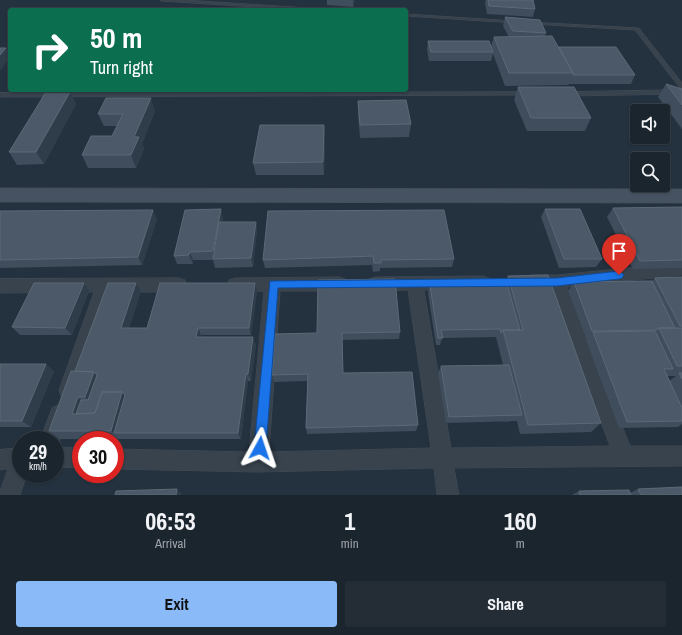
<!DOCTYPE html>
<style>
:root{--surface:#1b252e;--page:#242d36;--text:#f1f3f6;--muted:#a0a5aa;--line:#39424a;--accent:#8abbf8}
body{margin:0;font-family:"Archivo Narrow",sans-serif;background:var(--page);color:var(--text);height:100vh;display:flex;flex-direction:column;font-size:15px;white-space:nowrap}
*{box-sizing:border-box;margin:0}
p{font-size:13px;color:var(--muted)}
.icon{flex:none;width:22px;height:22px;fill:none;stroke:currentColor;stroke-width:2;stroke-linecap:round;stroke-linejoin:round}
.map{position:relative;height:495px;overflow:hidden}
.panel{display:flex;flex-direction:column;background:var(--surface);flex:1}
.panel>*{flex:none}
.hud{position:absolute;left:8px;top:8px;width:400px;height:84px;border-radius:4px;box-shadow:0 1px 3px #0004,0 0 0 1px var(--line);background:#0b6e4f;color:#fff;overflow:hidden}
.fabs{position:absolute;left:630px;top:104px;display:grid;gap:8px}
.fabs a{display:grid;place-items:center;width:40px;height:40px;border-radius:4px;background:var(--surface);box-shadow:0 1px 3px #0004,0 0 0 1px var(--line);font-size:20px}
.speed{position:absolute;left:12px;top:431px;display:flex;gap:8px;font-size:20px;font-weight:700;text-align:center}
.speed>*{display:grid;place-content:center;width:52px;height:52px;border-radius:50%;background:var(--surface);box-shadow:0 1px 3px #0004,0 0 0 1px var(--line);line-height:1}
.speed small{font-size:10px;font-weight:400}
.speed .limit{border:6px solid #d22;background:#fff;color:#111}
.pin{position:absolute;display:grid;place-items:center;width:34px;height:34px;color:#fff;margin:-41px -17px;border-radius:50% 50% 50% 0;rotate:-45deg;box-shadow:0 0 4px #0007}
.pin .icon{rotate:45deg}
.me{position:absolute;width:44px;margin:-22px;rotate:5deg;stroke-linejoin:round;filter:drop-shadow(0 0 3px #0008)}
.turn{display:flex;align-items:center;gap:14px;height:84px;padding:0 16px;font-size:18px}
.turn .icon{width:52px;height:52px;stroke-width:2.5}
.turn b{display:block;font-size:28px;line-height:34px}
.eta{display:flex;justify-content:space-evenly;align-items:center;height:68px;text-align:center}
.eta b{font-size:24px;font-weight:700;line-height:28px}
.button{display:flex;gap:8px;margin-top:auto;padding:8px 16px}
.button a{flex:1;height:46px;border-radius:4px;background:var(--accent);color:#111;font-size:16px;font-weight:700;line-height:46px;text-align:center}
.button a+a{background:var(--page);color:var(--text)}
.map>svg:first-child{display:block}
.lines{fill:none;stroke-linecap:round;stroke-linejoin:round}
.lane-casing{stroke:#414c57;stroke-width:1}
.street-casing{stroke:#414c57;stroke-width:1}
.secondary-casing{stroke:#414c57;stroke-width:1}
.lane{fill:#38434e;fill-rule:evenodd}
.street{fill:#38434e;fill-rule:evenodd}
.secondary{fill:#465261;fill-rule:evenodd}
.wall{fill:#3f4d5c;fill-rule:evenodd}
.shaded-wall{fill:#2f3d4b}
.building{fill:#4b5968;stroke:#5c6977}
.route{fill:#1a73e8;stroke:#114b97}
</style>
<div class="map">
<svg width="682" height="495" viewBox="0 0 682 495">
<rect width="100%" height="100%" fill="#24313e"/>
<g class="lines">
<defs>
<path id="lane" d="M160,0H185L324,9L326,10H301L162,1Z
M406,14L515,21L517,22L515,23L406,16Z
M529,22L639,28L682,83V89L680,88L635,30L531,24H529Z
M682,90V94L567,96L564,94L567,92Z
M525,92L528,94L527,95L0,97V93Z"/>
<path id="street" d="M682,263V275L567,287L630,446H682V466L454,468L459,495H437L434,468L258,472L115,469V449L249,452L264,291L235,292L229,290L227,285L229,280L235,278L339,277L345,279L347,284L345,289L339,291H280L269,452L431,448L408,290L375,291L369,289L367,284L369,279L375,277L483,276L489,278L491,283L489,288L483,290H424L451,448L610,446L551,289H531L525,287L523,282L525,277L531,275H557Z
M179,278L185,280L187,285L185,290L179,292H111L77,390L75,396L68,399L61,396L59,390L94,292L0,293V279Z
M59,405L66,408L69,415L57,447L81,448V468L55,467V440H40L52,408Z
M21,448V474H27L20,495H0V491L8,469L0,470V450Z"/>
<path id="secondary" d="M0,188L682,189V203L0,202Z"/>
</defs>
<!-- lane casing -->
<use href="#lane" class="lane-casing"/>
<!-- street casing -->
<use href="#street" class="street-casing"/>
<!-- secondary casing -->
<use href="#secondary" class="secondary-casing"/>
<!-- lane -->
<use href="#lane" class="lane"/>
<!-- street -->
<use href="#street" class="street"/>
<!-- secondary -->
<use href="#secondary" class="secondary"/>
</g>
<!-- wall -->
<path class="wall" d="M327,0H355L353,7L327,5Z
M486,0H533L535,9L533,17L487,14L485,3Z
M505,17L546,33L545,36L559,47L635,75L631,84H569L568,85L505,86L493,54L491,61H429L427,49L428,41L491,46L494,37H509L503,26Z
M666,84L682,105V129L658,97Z
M518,87L591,118L585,131H527L514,100Z
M358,101L411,124L409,137L360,138L358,114Z
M76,104L44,164L17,165L9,152Z
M155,111L142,144L144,149L136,168H88L82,155L112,136L117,126H104L98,114Z
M324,125L325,138L324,175H256L253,163Z
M682,207V268L633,269L607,217L613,208Z
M545,209L602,259L596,267L559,268L541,217Z
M0,211L157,219L142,265L0,268Z
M268,211L454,259L452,267L380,268V271L373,272L372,265L265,268L263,260Z
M223,218L222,222H256L257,230L253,267L215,268L213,260H193V264H177L174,256Z
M508,276L601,423L591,432L520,434L517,421L446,423L438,373L441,366L503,365L496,337L442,338L440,345H436L428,293L430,285L463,284L465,280H506Z
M682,277V424L678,427L619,428L586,340L588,338H586L568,291L574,282L652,281L655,278ZM667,376H676L669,381Z
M89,291L72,335H20L12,327Z
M141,291L129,328H147L257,291L251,335H201V337L256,345L251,381H248L241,439H60L49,431L75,371Z
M400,332L399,339L342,340L343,373L418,425L416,431L307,434L306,428L308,381L274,382L272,375L275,334Z
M0,364L54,371L31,427H0Z
M638,489L682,495H572L579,491L630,493Z"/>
<!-- shaded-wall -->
<path class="shaded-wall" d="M353,0H355L353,7Z
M6,48L10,56V57L0,71V55Z
M70,92L76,104L44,164L36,152Z
M151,98L155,111L142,144L144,149L136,168L131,155L134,137Z
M324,125L325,138L324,175L323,162Z
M221,209L223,218L216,260L213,251Z
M153,210L157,219L142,265L138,257Z
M256,222L257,230L253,267L251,258Z
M190,252L193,260V264L189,255Z
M84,283L89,291L72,335L65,328Z
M136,283L141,291L127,336L121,328Z
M255,283L257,291L251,335L249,328Z
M198,328L201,335L199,345L196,337Z
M253,337L256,345L251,381L248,374Z
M46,364L54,371L31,427L22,421Z
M94,372L103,381L95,406L85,397Z
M246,374L248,381L241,439L238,433Z
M122,392L131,401L114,433L111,431Z
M78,397L88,407L85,416L72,414Z
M177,489L182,494L181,495H176Z"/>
<!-- building -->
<path class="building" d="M488,0H533L535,9L489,6Z
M505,17L540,20L546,33L513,31Z
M552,36L573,73H509L494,37Z
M428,41H489L493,52H431Z
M559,47H616L635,75H573V73Z
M0,48H6L0,55Z
M666,84L682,89V105Z
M518,87H574L591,118H531Z
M46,92H70L36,152H9Z
M106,98H151L134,137H139L131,155H82L91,136H112L123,114H98Z
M406,100L411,124L360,125L358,101Z
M260,125H324L323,162L253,163Z
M682,207V260L640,261L613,208Z
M221,209L213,251L190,252L189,255L174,256L185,210Z
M545,209H580L602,259H564Z
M153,210L138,257L0,260V211Z
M444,210L454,259L381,260V263H374L373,256L263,260L268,211Z
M219,222H256L251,258L213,259Z
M548,275L601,423L528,425L503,330H523L508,276Z
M682,277V326H680L655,278Z
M395,279L400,332L342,333L343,373L412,372L418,425L306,428L308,374L272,375L275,334L317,333L318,280Z
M465,280H506L520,330H503L501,333L500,329L441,330L443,338H438L430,285L466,284Z
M652,281L675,328H659L656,330L592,331L574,282Z
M34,283H84L65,328L12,327Z
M108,283H136L121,328H147L160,283H255L249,328H198L196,337H253L248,374H246L238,433H114L125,395L122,392H102L95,413L76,414L81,400H88L97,375L94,372L75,371Z
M659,328H682V366H677Z
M655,331L673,369H664L682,408V421L627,422L593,332Z
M0,364H46L22,421H0Z
M509,365L522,415L449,417L441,366Z
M71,371L94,372L85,397H78L72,414L95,413L102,392H122L111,431H49Z
M679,373H682V379Z
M682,487V495H641L638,489Z
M177,489L176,495H115L116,491Z
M629,490L631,495H580L579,491Z"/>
<!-- route -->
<path class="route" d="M619,271L622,273L624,275L622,278L619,279L557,286L278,288L266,448L264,452L260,454L255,452L254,448L270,281L557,278Z"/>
</svg>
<div class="fabs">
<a><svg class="icon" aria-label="sound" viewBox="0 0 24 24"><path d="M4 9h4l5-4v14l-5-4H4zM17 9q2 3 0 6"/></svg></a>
<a><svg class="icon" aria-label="search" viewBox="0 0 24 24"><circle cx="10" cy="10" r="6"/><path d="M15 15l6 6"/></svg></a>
</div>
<div class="speed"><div>29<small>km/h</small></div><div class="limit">30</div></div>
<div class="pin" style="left:619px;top:275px;background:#d93025"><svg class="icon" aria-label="arrive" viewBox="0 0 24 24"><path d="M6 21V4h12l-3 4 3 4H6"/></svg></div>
<svg class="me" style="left:260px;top:448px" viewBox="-20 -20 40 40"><path d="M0-17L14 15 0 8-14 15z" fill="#1a73e8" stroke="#fff" stroke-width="4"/></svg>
<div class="hud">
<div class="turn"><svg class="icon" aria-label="right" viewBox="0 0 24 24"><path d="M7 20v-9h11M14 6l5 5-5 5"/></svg><div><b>50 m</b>Turn right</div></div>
</div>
</div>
<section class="panel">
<div class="eta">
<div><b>06:53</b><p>Arrival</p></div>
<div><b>1</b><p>min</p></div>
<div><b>160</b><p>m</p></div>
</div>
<div class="button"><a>Exit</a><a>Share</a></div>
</section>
